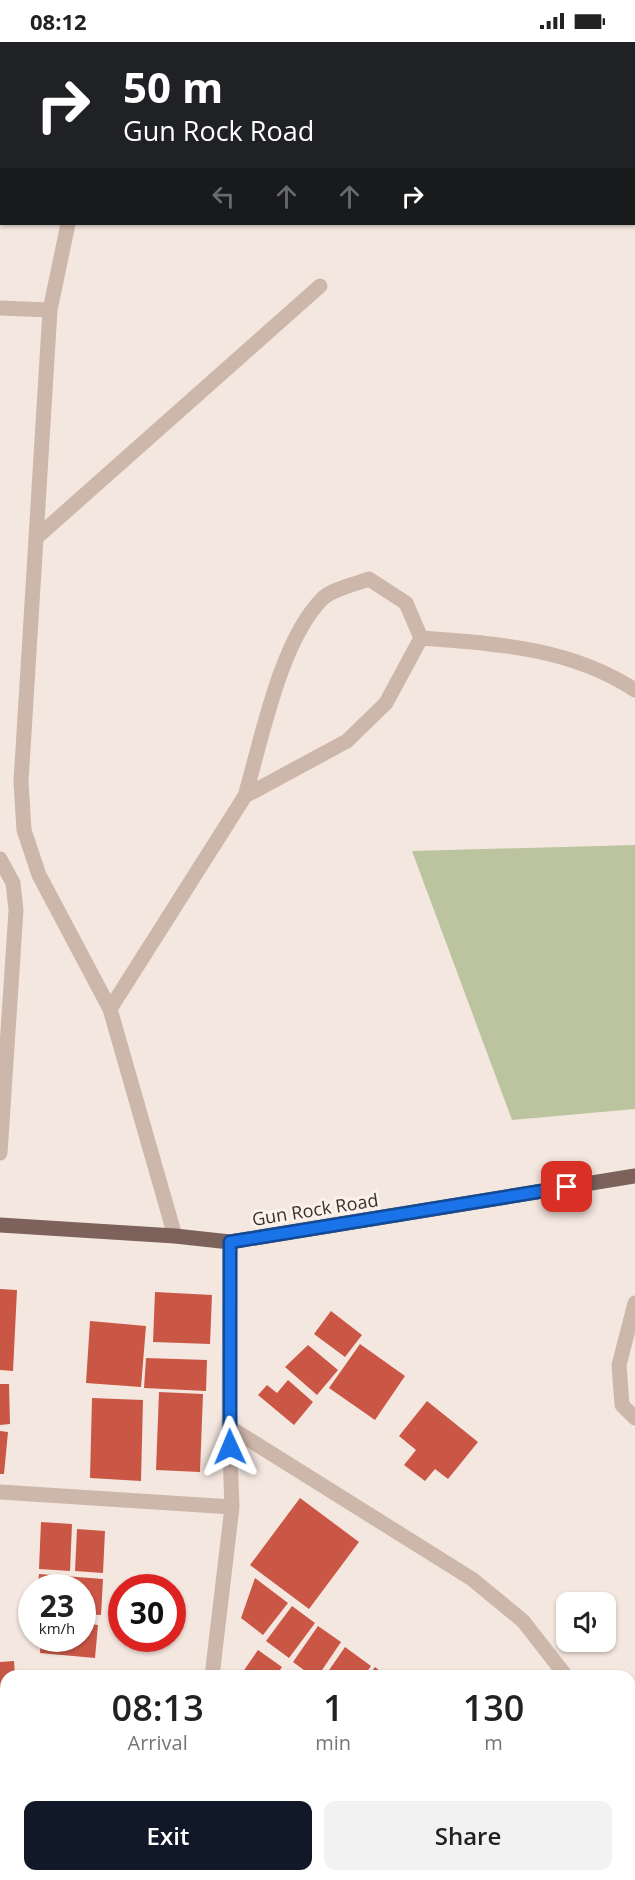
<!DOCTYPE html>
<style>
:root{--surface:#fff;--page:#f2f2f2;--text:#222;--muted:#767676;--accent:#111827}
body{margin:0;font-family:"Open Sans",sans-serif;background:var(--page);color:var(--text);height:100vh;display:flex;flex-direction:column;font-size:22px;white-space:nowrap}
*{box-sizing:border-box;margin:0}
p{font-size:20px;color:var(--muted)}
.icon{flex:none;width:33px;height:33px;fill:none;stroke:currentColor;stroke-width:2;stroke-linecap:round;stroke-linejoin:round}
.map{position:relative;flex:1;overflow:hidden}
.sheet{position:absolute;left:0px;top:1628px;width:636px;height:212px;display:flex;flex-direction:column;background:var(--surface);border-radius:18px 18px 0 0;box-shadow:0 2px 4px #0004}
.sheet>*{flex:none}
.top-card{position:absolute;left:0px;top:0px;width:636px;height:183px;box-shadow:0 2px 4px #0004;background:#202124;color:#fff;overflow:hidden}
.controls{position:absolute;left:556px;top:1550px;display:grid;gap:12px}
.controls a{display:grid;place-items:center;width:60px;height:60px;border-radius:12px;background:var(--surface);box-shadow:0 2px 4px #0004;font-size:30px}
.speed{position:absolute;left:18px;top:1532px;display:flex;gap:12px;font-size:30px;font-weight:700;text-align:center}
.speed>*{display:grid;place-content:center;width:78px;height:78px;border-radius:50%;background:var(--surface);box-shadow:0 2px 4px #0004;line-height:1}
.speed small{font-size:15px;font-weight:400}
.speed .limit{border:9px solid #d22;background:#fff;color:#111}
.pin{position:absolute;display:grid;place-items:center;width:51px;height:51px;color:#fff;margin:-26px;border-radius:12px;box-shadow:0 3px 9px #0006}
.me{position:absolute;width:66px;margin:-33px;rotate:359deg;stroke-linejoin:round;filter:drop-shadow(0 0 4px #0008)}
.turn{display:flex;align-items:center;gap:21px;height:126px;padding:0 24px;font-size:27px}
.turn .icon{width:78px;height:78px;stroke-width:2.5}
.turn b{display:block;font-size:42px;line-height:51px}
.lanes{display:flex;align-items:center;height:57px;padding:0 24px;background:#0003;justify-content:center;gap:30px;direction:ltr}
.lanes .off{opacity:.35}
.eta{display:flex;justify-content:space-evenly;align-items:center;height:102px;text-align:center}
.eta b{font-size:36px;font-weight:600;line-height:42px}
.cta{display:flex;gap:12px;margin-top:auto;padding:12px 24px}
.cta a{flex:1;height:69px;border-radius:12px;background:var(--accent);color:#fff;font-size:24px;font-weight:600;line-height:69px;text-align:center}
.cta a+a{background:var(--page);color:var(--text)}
.status{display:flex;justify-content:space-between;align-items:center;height:42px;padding:0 30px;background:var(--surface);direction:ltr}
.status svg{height:16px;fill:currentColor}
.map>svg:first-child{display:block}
.green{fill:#bbc49e}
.building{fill:#ca5746}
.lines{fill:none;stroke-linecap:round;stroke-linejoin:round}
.minor{stroke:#cdb6aa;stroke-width:15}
.major{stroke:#7c625a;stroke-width:15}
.route-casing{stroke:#114b97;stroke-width:15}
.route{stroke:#1a73e8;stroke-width:10}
.labels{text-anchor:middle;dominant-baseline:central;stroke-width:6;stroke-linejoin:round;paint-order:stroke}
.street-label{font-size:18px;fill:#3a2d2a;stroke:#fbf2ec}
</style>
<div class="status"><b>08:12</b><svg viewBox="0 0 49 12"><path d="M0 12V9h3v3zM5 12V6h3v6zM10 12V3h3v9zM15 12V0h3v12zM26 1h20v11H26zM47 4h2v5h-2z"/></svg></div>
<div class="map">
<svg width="635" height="1838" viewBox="0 0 635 1838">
<rect width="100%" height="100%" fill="#f4e7df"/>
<!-- green -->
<path class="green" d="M635,803V1067L512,1078L412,809Z"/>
<!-- building -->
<path class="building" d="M0,1247L17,1248L13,1329L0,1328Z
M155,1250L212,1253L210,1302L153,1300Z
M331,1269L362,1293L345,1315L314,1292Z
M90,1279L146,1284L141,1345L86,1341Z
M360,1302L405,1334L375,1378L329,1346Z
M308,1303L338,1328L317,1353L285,1325Z
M146,1316L207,1318L206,1349L144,1346Z
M288,1338L313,1360L294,1383L258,1353L267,1343L277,1351Z
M0,1342H9L10,1382L0,1383Z
M159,1350L203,1352L200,1430L156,1428Z
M92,1356L143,1358L141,1439L90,1436Z
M427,1359L478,1400L448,1437L435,1427L425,1439L404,1423L416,1408L399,1394Z
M0,1389L8,1390L4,1432H0Z
M300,1456L359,1500L309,1567L250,1523Z
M41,1480L72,1482L70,1529L39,1527Z
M77,1487L105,1489L103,1531L75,1529Z
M39,1532L103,1537L101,1573L82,1572V1545H38Z
M255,1536L288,1561L263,1593L241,1576Z
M292,1564L315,1581L289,1616L266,1599Z
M82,1581L98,1583L95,1616L40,1611L41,1596H82Z
M318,1584L341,1600L318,1634H312L293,1620Z
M345,1605L371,1624L364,1634H325Z
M258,1608L282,1625L276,1634H240Z
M14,1619L15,1634H6V1648L0,1649V1620Z
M375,1625L386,1634H368Z
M62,1630L90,1632V1634H62Z
M0,1654H6V1684H0Z
M632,1802L635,1810V1838H615L613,1833H630Z
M0,1821L6,1823V1833H17L16,1838H0Z
M44,1833H51L65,1838H42Z
M357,1833H424L426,1838H360Z
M502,1833H562L551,1838H505Z"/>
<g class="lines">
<!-- minor -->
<path class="minor" d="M152,2L153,0
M0,266L50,268L68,182
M50,268L21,740L24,788L39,833L110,967L175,1194
M36,496L320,244
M421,596C497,602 569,605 635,648
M0,817L13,841L16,868L0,1111
M110,967L245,754L347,699L386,661L421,596L406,561L369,537C356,542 332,547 322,557C280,600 262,696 245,754
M635,1261L619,1323L622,1363L635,1376
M229,1385L472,1537L523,1579L566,1634
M0,1450L232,1465
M212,1634L232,1465L229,1385L230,1200
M0,1730L6,1733
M630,1748L635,1757
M217,1833L221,1838
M110,1838L111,1833"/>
<!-- major -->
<path class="major" d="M0,1183L175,1194L230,1200L635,1134"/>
</g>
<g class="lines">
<defs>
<path id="route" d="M230,1405V1200L567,1145"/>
</defs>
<!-- route casing -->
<use href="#route" class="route-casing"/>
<!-- route -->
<use href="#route" class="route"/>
</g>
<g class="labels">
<!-- street labels -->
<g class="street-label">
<text transform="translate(315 1167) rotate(-9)">Gun Rock Road</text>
</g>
</g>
</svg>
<div class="controls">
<a><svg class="icon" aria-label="sound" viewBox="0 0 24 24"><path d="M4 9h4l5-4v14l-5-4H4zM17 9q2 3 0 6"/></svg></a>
</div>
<div class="speed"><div>23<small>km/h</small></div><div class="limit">30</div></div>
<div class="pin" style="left:567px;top:1145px;background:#d93025"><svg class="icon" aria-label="arrive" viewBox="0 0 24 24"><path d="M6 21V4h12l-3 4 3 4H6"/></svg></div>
<svg class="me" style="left:230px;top:1405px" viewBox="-20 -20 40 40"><path d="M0-17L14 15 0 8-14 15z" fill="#1a73e8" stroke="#fff" stroke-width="4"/></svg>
<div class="top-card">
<div class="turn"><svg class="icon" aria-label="right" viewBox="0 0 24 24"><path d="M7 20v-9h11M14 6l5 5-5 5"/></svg><div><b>50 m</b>Gun Rock Road</div></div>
<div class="lanes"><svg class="icon off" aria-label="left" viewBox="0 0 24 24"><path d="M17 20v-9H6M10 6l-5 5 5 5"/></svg><svg class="icon off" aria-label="ahead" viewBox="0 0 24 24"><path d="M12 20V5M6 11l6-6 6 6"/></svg><svg class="icon off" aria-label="ahead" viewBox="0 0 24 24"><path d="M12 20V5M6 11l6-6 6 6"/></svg><svg class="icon" aria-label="right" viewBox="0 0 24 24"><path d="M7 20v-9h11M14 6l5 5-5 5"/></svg></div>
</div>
<section class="sheet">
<div class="eta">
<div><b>08:13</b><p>Arrival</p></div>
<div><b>1</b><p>min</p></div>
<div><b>130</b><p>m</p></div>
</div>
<div class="cta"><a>Exit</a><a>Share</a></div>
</section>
</div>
